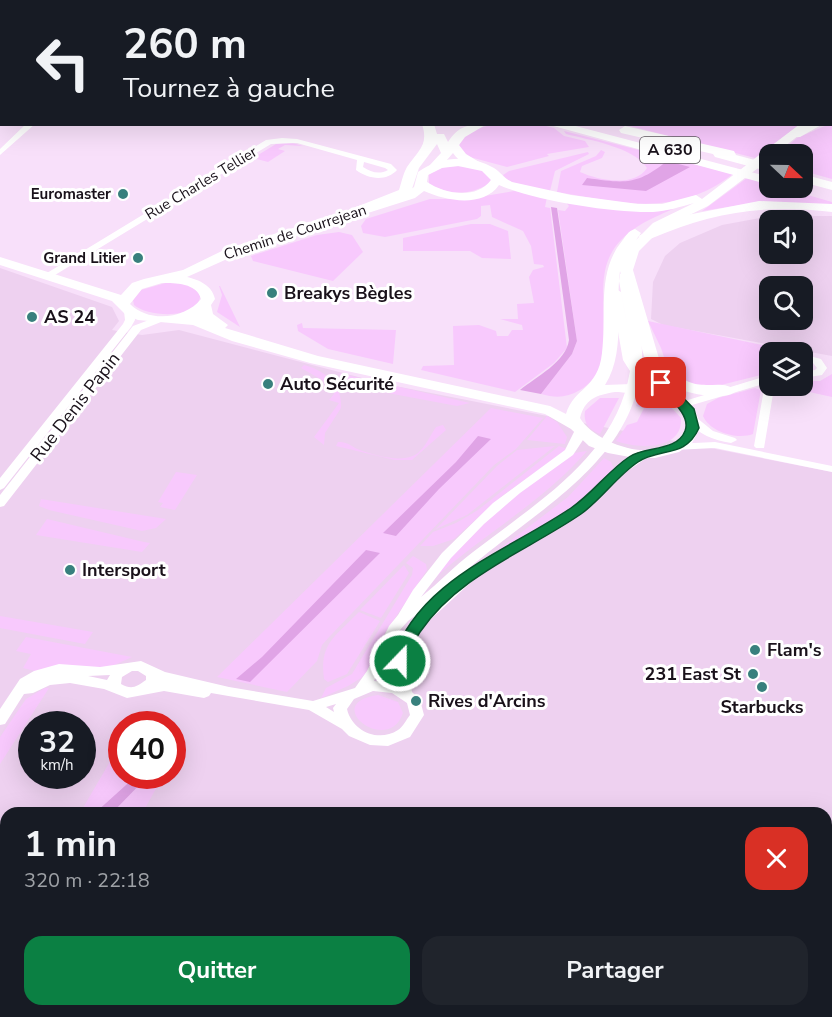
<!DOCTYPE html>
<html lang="fr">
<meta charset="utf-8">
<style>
:root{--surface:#171b24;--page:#20242c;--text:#f1f3f6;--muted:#9ea1a6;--accent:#0b8043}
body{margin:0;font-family:"Nunito Sans",sans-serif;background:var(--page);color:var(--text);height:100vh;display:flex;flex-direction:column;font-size:22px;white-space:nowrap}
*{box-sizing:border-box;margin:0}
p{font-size:20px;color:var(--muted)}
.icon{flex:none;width:33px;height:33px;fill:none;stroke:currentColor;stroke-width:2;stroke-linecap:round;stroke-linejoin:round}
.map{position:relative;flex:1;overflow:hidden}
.drawer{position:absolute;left:0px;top:807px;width:832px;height:210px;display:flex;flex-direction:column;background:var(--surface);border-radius:18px 18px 0 0;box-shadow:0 6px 24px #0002}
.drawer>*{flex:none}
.banner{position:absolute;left:0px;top:0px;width:832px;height:126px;box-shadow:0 6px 24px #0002;background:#171b24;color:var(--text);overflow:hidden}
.needle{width:39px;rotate:112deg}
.tools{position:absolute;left:759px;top:144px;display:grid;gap:12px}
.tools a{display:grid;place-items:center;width:54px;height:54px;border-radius:12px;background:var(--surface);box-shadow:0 6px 24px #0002;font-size:30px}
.speed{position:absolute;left:18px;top:711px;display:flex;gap:12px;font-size:30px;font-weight:700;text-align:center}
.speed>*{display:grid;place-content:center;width:78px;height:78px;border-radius:50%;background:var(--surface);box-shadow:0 6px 24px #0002;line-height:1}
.speed small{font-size:15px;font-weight:400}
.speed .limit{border:9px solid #d22;background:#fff;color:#111}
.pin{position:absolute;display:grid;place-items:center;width:51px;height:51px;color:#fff;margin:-26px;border-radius:12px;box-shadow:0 3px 9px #0006}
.me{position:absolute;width:66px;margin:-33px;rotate:22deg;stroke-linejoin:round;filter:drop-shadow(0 0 4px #0008)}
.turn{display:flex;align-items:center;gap:21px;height:126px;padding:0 24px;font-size:27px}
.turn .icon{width:78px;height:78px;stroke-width:2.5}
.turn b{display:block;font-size:42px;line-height:51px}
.round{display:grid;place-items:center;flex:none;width:63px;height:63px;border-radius:18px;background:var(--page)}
.headline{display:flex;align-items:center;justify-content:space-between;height:102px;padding:0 24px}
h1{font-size:36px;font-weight:700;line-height:45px}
.cta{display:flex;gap:12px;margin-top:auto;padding:12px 24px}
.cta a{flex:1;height:69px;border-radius:18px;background:var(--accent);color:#fff;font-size:24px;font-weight:700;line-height:69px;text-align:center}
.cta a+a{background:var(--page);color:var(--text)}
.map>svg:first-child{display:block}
.built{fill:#eed1f0;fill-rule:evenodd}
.green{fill:#f8c9fd}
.water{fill:#e0a4e6}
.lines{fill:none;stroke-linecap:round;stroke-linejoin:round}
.stream{stroke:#e0a4e6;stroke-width:2}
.minor{fill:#fff;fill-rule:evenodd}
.major{fill:#fff;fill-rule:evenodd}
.highway{fill:#fff;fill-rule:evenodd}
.route{fill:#0b8043;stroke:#07532c;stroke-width:1.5}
.poi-dot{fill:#38807d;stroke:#fff;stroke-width:2}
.labels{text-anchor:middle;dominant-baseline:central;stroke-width:6;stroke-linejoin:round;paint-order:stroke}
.far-street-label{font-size:15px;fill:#19111a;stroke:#fff}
.far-poi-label{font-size:15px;font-weight:bold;fill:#19111a;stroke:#fff;text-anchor:end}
.shield{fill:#fff;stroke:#5e585f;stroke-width:1.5}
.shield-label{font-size:16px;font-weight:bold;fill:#19111a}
.poi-label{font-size:18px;font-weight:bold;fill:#19111a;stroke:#fff;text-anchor:start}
.street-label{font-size:18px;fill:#19111a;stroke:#fff}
</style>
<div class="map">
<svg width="832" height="1017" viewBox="0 0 832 1017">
<rect width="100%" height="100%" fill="#f8e0fa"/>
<!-- built -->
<path class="built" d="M771,216H832V356L663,325L651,319L653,282L665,256L680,243L722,225ZM802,220V254H770V220ZM802,286V320H770V286Z
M0,268L112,307L119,321L112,330L142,335L179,330L385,384L832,472V1017H0ZM32,724H82V776H32ZM122,724H172V776H122ZM6,813H826V1011H6Z"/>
<!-- green -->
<path class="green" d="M101,0H622V2Z
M832,123V179L803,171L802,154H778L797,138Z
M494,124H538L554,128L564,136L585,141L589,147L547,154L549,156L507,167L466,156L459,146C464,131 480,128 494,124Z
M626,125H799L755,158Z
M564,131L733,174C676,218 622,203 557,192L561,171L596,156L601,150L605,152L602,158L582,166L580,172C598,180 634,188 647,168C634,147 589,140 566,134Z
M289,142L303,146L285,145L278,149L285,151L268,162L253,158L276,144Z
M588,152L589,154L555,171L550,191C535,188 512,188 503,175L509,171Z
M464,166L483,170L491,179L490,183C470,196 449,195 429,184V174L443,167Z
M747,178L769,184L770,188H783L832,202V207L747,204L702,211Z
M514,191L547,197L545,207L550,208L567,348L554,363L515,392L421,370L423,366L454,365L453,326L479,325L496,331L497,336H508L512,330H523L522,325L500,319H518L517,304L534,303L529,277L533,270L544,267L543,265L534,264L531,246L523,231L492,217L490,205L481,206V216L477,219L385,237L363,233L361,226L366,219L430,199H467Z
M562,198L662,210L673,209C648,220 621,231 609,258C591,299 625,363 580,390C567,398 555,398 541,394L572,354L577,341L558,210L565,211L569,206Z
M471,224H490L508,231L511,259L482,258L470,251H403V238Z
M339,232L352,235L363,252L333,281L253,261L251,256L317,235Z
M169,282L189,285L200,293C203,320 149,318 134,305L133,300L141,290Z
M219,286H220L240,327L217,312L222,295Z
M648,321L762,345L775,352H770L769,373L713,387H696L668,369L661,348Z
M302,323L303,328L396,330L393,364L328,349L298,331L297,325Z
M304,365C324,370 343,385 341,408L325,433L324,445L314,437L339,403L329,400L334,394L331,385L301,368Z
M338,373L470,403L457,406L361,388L349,383Z
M832,374V397L782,386H802L803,381H820Z
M755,388L761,390L753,434C737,440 710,432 703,416L707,404L718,398Z
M639,397L653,400L656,398L669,405L681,418C683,451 638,449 616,441L627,425L637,422L644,408L636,406Z
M600,398H619L600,434C589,430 583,423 585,411Z
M491,408L543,418L516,449L494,465L330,636L322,645L317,661L287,692L217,677Z
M547,416L557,422L567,437L565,444L527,440Z
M443,425L446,430L412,460H395L336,446L338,442C347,441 352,447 360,450C376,456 407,465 420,451C427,444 431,434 436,427Z
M555,446L467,515L436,529L497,466L517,450Z
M559,446L567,449L502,496L454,539L433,546H420L433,532L456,523L478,510Z
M587,451C543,502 485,533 436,577C469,525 524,489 574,453Z
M604,458L611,462L614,469L565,514L493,554L568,497Z
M176,472L197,475L175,510L160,507L163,503L158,502Z
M41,499L166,519L156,528L142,531L49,510L39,506Z
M47,519L144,542L150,543L142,552L36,535Z
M413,556L426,564L427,570L385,633L370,668L361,678L348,686L321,698L326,688L352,674L412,575L413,568L406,563Z
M404,565L409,573L381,618L360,610Z
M359,612L380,621L347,674L328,682L324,679C319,643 336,636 359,612Z
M0,616L93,632L85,644L0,628Z
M26,637L132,657L110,667L35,671L23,668L31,654L16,651Z
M45,688H49L0,764V737L26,699Z
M378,695L398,702L403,713C388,757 319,703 378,695Z
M115,753L121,755L122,776H163L143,812L80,813Z"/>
<!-- water -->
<path class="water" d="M667,161L690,167L646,191L582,185L587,178C624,183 636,186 667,161Z
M551,207L557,208L577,341L572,354L541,394L520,390C536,377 566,362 569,340Z
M478,436L491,439L439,489L396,536L383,533L456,462Z
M366,550L380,553L250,682L236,679L262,657Z
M136,776H148L112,813H95Z
M0,904H6V973L0,983Z"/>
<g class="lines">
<!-- stream -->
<path class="stream" d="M109,2L111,0"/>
<!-- minor -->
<path class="minor" d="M753,0H759V2H753Z
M26,124H35L0,155V149Z
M282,138L297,139L391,164L397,170C386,182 368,179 356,170L357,160L297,143L271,144L55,275H49L47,273L266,140ZM364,162L385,168L388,170C379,175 371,172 363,167Z
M625,271L630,274L629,281C633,306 643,332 642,357C638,467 523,515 455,581C496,546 550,530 590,494C608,478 624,456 648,450L654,453L626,472L588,508L500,560L479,575L420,629L409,655L408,672L412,692L420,700L424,715L410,737L388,746L370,745L349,736L342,729L309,710L211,693L209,696L204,698L164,691L127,698L104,689L70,683L50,685L33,693L24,694L5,724L0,725V709L20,679L34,671L59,664L100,667L141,661L165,672L229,687L313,701L355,688L367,671L389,626L398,615L413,590L442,553L493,503L565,450L575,430H583L585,432L583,440L573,455L520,493L484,524L451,558L421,597C439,583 454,566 473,552C537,502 616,457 630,371L623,360L611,292L616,289L621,292L632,351L619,281L620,274ZM434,601L418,616L414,617C401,638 391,658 396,683L374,681L399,631L408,621ZM132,671H138L146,676V680C136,687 132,690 121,684L122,677ZM110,675L107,680L88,676ZM373,691L392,693L407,703L410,715C406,720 403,727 398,730C378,743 352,731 347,709L354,699ZM336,704L333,708L334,712L326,707Z
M129,308L134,311L135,320L131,327L4,488L0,490V478L123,324L125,320L124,311Z
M157,317L161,318V322L141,330L4,506L0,507V495L133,326Z
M802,354L821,359L827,368L822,375L802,378V372L815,370L817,368L813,363L802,360Z
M770,375V386L774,388L764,448H756L754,446L764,389L760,385L682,408L677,405L678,403Z
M693,417L697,418L713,431L735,438L737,440L731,443C713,440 699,435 687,420Z
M715,442L832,466V472L715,448L674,450L668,447L674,444Z"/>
<!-- major -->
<path class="major" d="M831,76H832V82H831Z
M832,107V114H831V107Z
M800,124H813L775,154H770V159L708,206L661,229L639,251L633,270L660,362L668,363C693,401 720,374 736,391C726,402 684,393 671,386L695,410L701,426L692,443L679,452L655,458H635L608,453L589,446L571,429L545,414L310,363L232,341L193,325L138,320L126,315L112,301L0,265V257L121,295L132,283L144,279L183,270L226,249L407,192L414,187L418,172C440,156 471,154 494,168C502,173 503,178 512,182L571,195L638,204H662L696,195L702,199ZM458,166L482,171L491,180C476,200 445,194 427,182L428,175L442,168ZM499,185C536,201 613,213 653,212C667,211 680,207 694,203L653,223L636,240L641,233L635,229C628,231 626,236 622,241C596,273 607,315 602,353C598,390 574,387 566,414L550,406L318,356L225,328L228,325L213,314L211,305L215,299C212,285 199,280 187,277L236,255L415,198L424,191C446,201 483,208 499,185ZM620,271L644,356L658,389L632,384L605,385C626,352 615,307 620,271ZM162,283C175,283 197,283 201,299C185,319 149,323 130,304L142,289ZM615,392C634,393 707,400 681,436C659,466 595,444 580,418C585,399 596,395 615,392Z"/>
<!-- highway -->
<path class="highway" d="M31,0H46L47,2H32Z
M61,0H76L77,2H62Z
M831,116H832V124H831Z
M422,124H434L437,134H444L448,142C458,126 469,124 487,124L465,137L459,145L466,154L484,165L482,168C472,170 459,162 453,153L439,169H431L429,166L441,153L437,144L419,168L410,195L356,217H346V211L399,190C402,181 403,174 407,167C418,150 429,146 422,124Z
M546,124H568L770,177V185Z
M806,124H823L800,137H792V131Z
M625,126L734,151L736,155L770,164V172L715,157L713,154L621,133L619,130Z
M802,174L832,182V190L802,182Z
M759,201L832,204V212C763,204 713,212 650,239L645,240L638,236L687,215Z"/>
</g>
<!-- route -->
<path class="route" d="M661,379L666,380L694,409L699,428C685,459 660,447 638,462C617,476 602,499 581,514C527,551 459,575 420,632C413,642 412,654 406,665H395L392,661C417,580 508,551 571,508C593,493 608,471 629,457C644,446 677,452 685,431C692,413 664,395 655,383Z"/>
<!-- markers -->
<g class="poi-dot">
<circle cx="123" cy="194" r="6"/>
<circle cx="138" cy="258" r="6"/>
<circle cx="272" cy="293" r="6"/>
<circle cx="32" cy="317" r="6"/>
<circle cx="268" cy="384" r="6"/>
<circle cx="70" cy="570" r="6"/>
<circle cx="755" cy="650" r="6"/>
<circle cx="753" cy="674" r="6"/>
<circle cx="762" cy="687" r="6"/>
<circle cx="416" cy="701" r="6"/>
</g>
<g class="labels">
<!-- far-street labels -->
<g class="far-street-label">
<text transform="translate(201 183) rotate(-31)">Rue Charles Tellier</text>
<text transform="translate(295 232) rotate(-18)">Chemin de Courrejean</text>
</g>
<!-- far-poi labels -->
<g class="far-poi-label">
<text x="111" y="194">Euromaster</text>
<text x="126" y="258">Grand Litier</text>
</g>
<!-- shield labels -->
<rect class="shield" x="640" y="137" width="60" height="26" rx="4.5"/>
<g class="shield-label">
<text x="670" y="150">A 630</text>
</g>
<!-- poi labels -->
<g class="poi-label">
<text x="284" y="293">Breakys Bègles</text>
<text x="44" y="317">AS 24</text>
<text x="280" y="384">Auto Sécurité</text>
<text x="82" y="570">Intersport</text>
<text x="767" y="650">Flam's</text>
<text x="741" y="674" text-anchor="end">231 East St</text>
<text x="428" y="701">Rives d'Arcins</text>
<text x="762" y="707" text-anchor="middle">Starbucks</text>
</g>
<!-- street labels -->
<g class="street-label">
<text transform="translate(75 407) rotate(-52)">Rue Denis Papin</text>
</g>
</g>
</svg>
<div class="tools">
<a><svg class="needle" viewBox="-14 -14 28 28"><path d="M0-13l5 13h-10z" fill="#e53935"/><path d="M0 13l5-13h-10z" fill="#9ea1a6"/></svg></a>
<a><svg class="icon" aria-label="sound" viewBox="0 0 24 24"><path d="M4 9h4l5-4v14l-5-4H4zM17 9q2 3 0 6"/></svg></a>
<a><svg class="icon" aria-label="search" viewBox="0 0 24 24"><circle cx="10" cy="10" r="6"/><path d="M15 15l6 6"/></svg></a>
<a><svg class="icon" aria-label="layers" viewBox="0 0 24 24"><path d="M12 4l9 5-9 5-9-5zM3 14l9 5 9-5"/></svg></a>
</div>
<div class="speed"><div>32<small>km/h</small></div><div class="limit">40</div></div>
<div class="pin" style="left:661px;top:383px;background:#d93025"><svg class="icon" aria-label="arrive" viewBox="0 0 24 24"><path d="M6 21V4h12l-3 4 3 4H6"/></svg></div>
<svg class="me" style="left:400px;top:661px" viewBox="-20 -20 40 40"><circle r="17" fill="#0b8043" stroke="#fff" stroke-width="3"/><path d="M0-11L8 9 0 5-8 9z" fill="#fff"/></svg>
<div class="banner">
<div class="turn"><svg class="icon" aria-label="left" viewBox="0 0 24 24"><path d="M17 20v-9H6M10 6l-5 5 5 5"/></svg><div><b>260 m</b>Tournez à gauche</div></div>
</div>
<section class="drawer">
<div class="headline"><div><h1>1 min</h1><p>320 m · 22:18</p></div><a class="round" style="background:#d93025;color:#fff"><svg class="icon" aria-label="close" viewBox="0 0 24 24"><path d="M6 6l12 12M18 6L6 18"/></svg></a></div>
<div class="cta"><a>Quitter</a><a>Partager</a></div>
</section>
</div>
